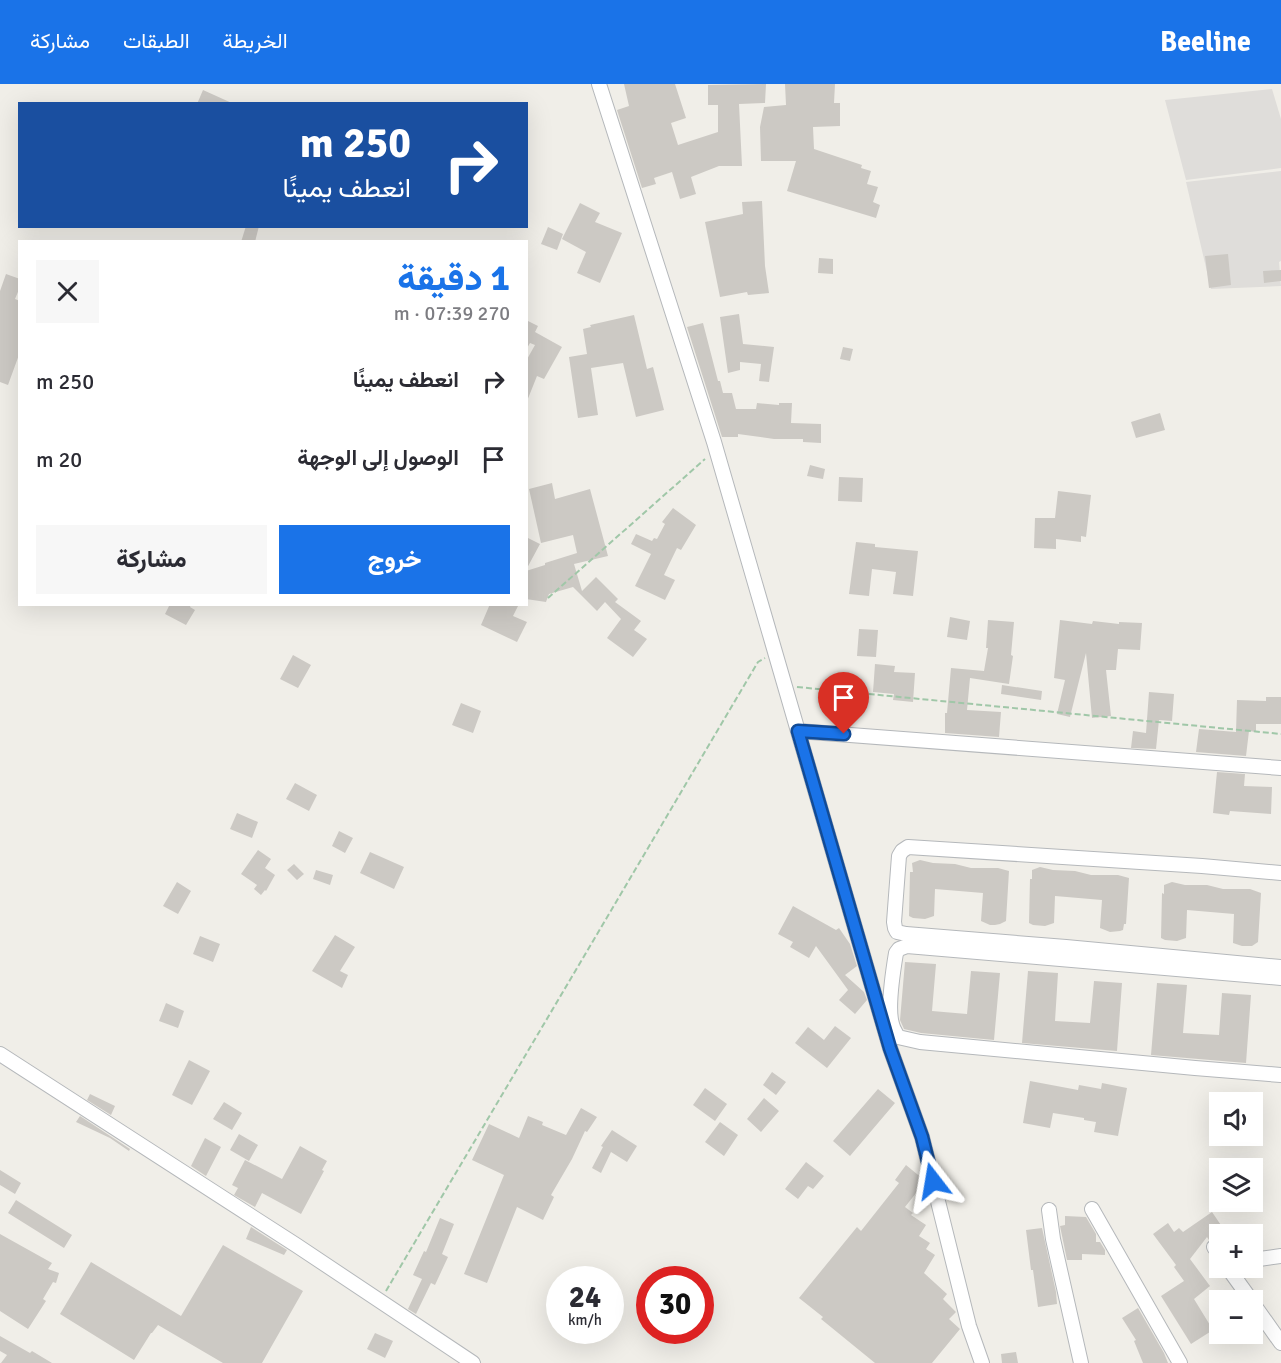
<!DOCTYPE html>
<html lang="ar">
<meta charset="utf-8">
<style>
:root{--surface:#fff;--page:#f7f7f7;--text:#2b2b33;--muted:#7c7c81;--accent:#1a73e8}
body{margin:0;font-family:Signika,Vazirmatn,sans-serif;background:var(--page);color:var(--text);direction:rtl;height:100vh;display:flex;flex-direction:column;font-size:22px;white-space:nowrap}
*{box-sizing:border-box;margin:0}
p{font-size:20px;color:var(--muted)}
.icon{flex:none;width:33px;height:33px;fill:none;stroke:currentColor;stroke-width:2;stroke-linecap:round;stroke-linejoin:round}
.map{position:relative;flex:1;overflow:hidden;direction:ltr}
.drawer{position:absolute;left:18px;top:156px;width:510px;height:366px;display:flex;flex-direction:column;background:var(--surface);border-radius:0px;box-shadow:0 6px 24px #0002;direction:rtl}
.drawer>*{flex:none}
.top-card{position:absolute;left:18px;top:18px;width:510px;height:126px;border-radius:0px;box-shadow:0 6px 24px #0002;direction:rtl;background:#1a4fa0;color:#fff;overflow:hidden}
.tools{position:absolute;left:1209px;top:1008px;display:grid;gap:12px}
.tools a{display:grid;place-items:center;width:54px;height:54px;border-radius:0px;background:var(--surface);box-shadow:0 6px 24px #0002;font-size:30px}
.speed{position:absolute;left:546px;top:1182px;display:flex;gap:12px;font-size:30px;font-weight:700;text-align:center}
.speed>*{display:grid;place-content:center;width:78px;height:78px;border-radius:50%;background:var(--surface);box-shadow:0 6px 24px #0002;line-height:1}
.speed small{font-size:15px;font-weight:400}
.speed .limit{border:9px solid #d22;background:#fff;color:#111}
.pin{position:absolute;display:grid;place-items:center;width:51px;height:51px;color:#fff;margin:-62px -26px;border-radius:50% 50% 50% 0;rotate:-45deg;box-shadow:0 0 6px #0007}
.pin .icon{rotate:45deg}
.me{position:absolute;width:66px;margin:-33px;rotate:346deg;stroke-linejoin:round;filter:drop-shadow(0 0 4px #0008)}
.turn{display:flex;align-items:center;gap:21px;height:126px;padding:0 18px;font-size:27px}
.turn .icon{width:78px;height:78px;stroke-width:2.5}
.turn b{display:block;font-size:42px;line-height:51px}
.round{display:grid;place-items:center;flex:none;width:63px;height:63px;border-radius:0px;background:var(--page)}
.summary{display:flex;align-items:center;justify-content:space-between;height:102px;padding:0 18px}
h1{font-size:36px;font-weight:800;line-height:45px;color:var(--accent)}
.primary-button{display:flex;gap:12px;margin-top:auto;padding:12px 18px}
.primary-button a{flex:1;height:69px;border-radius:0px;background:var(--accent);color:#fff;font-size:24px;font-weight:800;line-height:69px;text-align:center}
.primary-button a+a{background:var(--page);color:var(--text)}
ul{padding:0;list-style:none}
li{display:flex;align-items:center;gap:18px;height:78px;padding:0 18px}
li div{flex:1}
li b{display:block;font-size:22px}
li em{font-style:normal}
header{display:flex;align-items:center;gap:36px;box-sizing:border-box;height:84px;padding:0 30px;background:var(--accent);color:#fff}
header strong{font-size:28px}
nav{display:flex;gap:33px;margin-inline-start:auto;font-size:21px}
.map>svg:first-child{display:block}
.industrial{fill:#dfddda}
.building{fill:#ccc9c4}
.lines{fill:none;stroke-linecap:round;stroke-linejoin:round}
.minor-casing{stroke:#b5b8bb;stroke-width:16}
.path{stroke:#a0c7a8;stroke-width:2;stroke-dasharray:6 3;stroke-linecap:butt}
.minor{stroke:#fff;stroke-width:14}
.route-casing{stroke:#114b97;stroke-width:15}
.route{stroke:#1a73e8;stroke-width:10}
</style>
<header>
<strong>Beeline</strong>
<nav><a>الخريطة</a><a>الطبقات</a><a>مشاركة</a></nav>
</header>
<div class="map">
<svg width="1281" height="1279" viewBox="0 0 1281 1279">
<rect width="100%" height="100%" fill="#f0eee8"/>
<!-- industrial -->
<path class="industrial" d="M1272,5L1281,35V84L1186,96L1165,16Z
M1281,87V177L1279,178L1281,202L1211,205L1186,98Z"/>
<!-- building -->
<path class="building" d="M624,0H675L686,34L671,39L678,61L718,48V21H708V1L766,0L765,19L739,20L742,82H719L691,93L696,110L680,115L672,88L654,94L656,100L642,104L617,26L629,22Z
M785,0H835L834,19H840V42L813,43L814,65L862,81L861,84L871,87L867,100L878,103L873,118L880,121L876,134L787,107L796,77H761L760,43L764,23L786,21Z
M203,6L234,20H197Z
M762,117L765,182L769,209L748,211L747,208L720,213L705,138L743,130L742,118Z
M580,119L600,129L595,138L622,149L600,199L577,189L586,168L562,155Z
M246,142H259L255,158H241Z
M548,143L563,150L557,166L541,160Z
M1228,170L1231,201L1209,204L1205,172Z
M819,174L833,175V190L818,189Z
M1281,186V197L1264,199L1263,187Z
M6,190L20,195V203L15,215L20,217V268L8,301L0,298V207Z
M739,230L743,260L774,263L769,298L759,297L761,280L740,278V286L728,289L720,233Z
M634,231L647,285L653,283L664,326L636,333L623,279L591,284L598,331L578,334L569,273L587,270L583,245L591,243L590,241Z
M526,236L538,242L535,248L562,263L544,295L537,292L527,317L526,277L535,261L530,259L526,266Z
M703,239L718,297H720L723,309H732L736,325H756L757,319L779,321V319H792L791,339L821,340V359L803,358V355H774L738,350V353H722L687,243Z
M843,263L853,265L850,277L840,275Z
M1160,329L1165,346L1136,354L1131,338Z
M810,381L825,385L823,395L807,392Z
M839,393L863,394L862,418L838,417Z
M552,399L555,415L590,405L608,472L574,480L582,507L596,493L618,515L615,518L641,537L634,546L647,555L633,573L607,554L621,535L605,518L597,527L573,503L549,510L546,518L526,515V487L545,481V479L577,469L573,451L541,459L529,405Z
M1058,407L1091,411L1086,453L1081,452V458L1056,455V465L1034,464L1035,434H1055Z
M673,424L696,441L681,466L677,464L664,491L675,496L665,516L635,502L651,470L631,460L636,450L652,457L654,454L657,455L665,440L662,438Z
M526,453L540,460L526,486Z
M856,458L875,460V463L918,467L913,512L893,510L896,488L872,485L869,512L849,510Z
M170,520H191L190,523L195,526L186,541L165,530Z
M490,520H519L513,532L527,538L517,558L481,541Z
M950,533L970,537L967,556L947,553Z
M988,536L1014,538L1011,571L1013,572L1009,600L970,594L967,626L1001,628L999,653L945,649V629H947L951,584L984,587L988,564H986Z
M1060,536L1092,540L1093,537L1119,540V538L1142,539L1140,566L1118,565L1116,586H1106L1111,632L1092,634L1086,569L1070,633L1057,630L1065,596L1054,594Z
M859,545L878,546L876,573L857,572Z
M293,571L311,581L298,604L280,595Z
M875,580L895,582L894,588L915,589L913,618L893,616L894,610L873,608Z
M1002,601L1042,607L1041,616L1001,610Z
M1149,608L1174,610L1172,637L1159,636L1156,665L1131,664L1133,647L1146,649Z
M1266,613H1281V640H1256V648L1249,647L1246,672L1196,668L1199,645L1236,648L1237,616L1266,617Z
M461,619L481,627L473,649L452,641Z
M1217,688L1245,690L1244,702L1272,703L1271,730L1230,727L1229,731L1213,729Z
M295,699L317,711L309,727L286,715Z
M237,729L258,738L252,754L230,745Z
M339,747L353,754L345,769L332,762Z
M258,766L271,775L265,784L275,791L266,807L265,806L261,811L254,805L257,801L241,790Z
M370,768L404,783L394,805L360,789Z
M920,776L933,779L955,780L971,784H998L1009,787L1006,837L1000,840L995,841H990L981,837L983,809L935,805L934,832L925,835L913,834L909,832L910,788H913L912,779Z
M294,780L304,790L297,796L287,786Z
M1040,783L1053,786L1075,787L1091,791H1118L1129,794L1126,840H1124L1123,846L1120,847L1110,848L1100,844L1102,816L1055,812L1054,839L1045,842L1033,841L1029,839L1030,795H1032V786Z
M316,786L333,791L330,801L313,795Z
M177,798L191,807L178,830L163,822Z
M1172,798L1185,801H1207L1223,805H1250L1261,809L1258,858L1252,862H1242L1233,859L1234,830L1187,826L1186,854L1177,857L1165,856L1161,854L1162,809L1164,810V801Z
M793,822L836,846L839,844L850,860L857,882L845,891L864,908L867,916L855,930L839,916L848,906L816,862L809,874L790,863L793,858L778,850Z
M335,851L355,863L340,887L348,891L342,904L312,887Z
M200,852L220,860L213,878L193,870Z
M905,878L936,880L932,927L967,930L971,887L1000,889L994,956L921,949L904,945L900,936Z
M1028,887L1058,889L1055,937L1090,939L1094,897L1122,899L1117,967L1022,959Z
M1157,899L1187,901L1183,949L1219,951L1222,909L1251,911L1246,979L1151,971Z
M166,919L184,927L178,944L159,937Z
M835,942L851,954L827,984L795,959L808,943L824,956Z
M189,976L210,987L192,1021L172,1011Z
M772,988L786,998L776,1011L763,1001Z
M1030,997L1078,1006L1079,1001L1101,1005L1102,999L1127,1004L1118,1052L1094,1048L1096,1038L1084,1036V1034L1053,1029L1050,1044L1023,1039Z
M705,1004L727,1020L715,1037L693,1021Z
M878,1005L895,1019L850,1072L833,1057Z
M90,1010L115,1022L111,1031L87,1016Z
M764,1014L779,1027L761,1048L747,1035Z
M224,1018L242,1029L232,1046L213,1035Z
M581,1024L597,1033L587,1048L585,1047L572,1075L551,1111L554,1113L543,1136L517,1123L487,1199L464,1190L504,1091L472,1076L489,1040L519,1054L528,1032L543,1038L542,1041L566,1051Z
M80,1032L130,1065L129,1067L110,1054L76,1038Z
M720,1038L738,1051L724,1072L705,1058Z
M612,1046L637,1062L627,1078L611,1068L601,1089L592,1084L603,1063L601,1062Z
M239,1050L258,1061L249,1077L230,1066Z
M205,1054L221,1063L206,1092L191,1082Z
M300,1062L327,1077L322,1086L324,1087L301,1130L262,1109L255,1123L234,1111L238,1104L232,1101L245,1076L282,1095Z
M806,1078L824,1092L813,1105L808,1102L798,1115L785,1105Z
M906,1081L923,1095L924,1099L905,1123L913,1129L911,1131L926,1141L919,1152L930,1159L926,1165L935,1171L924,1189L947,1210L943,1215L956,1228L949,1235L960,1245L932,1279H875L821,1235L823,1233L799,1214L857,1143L861,1147L899,1099L895,1096Z
M0,1086L21,1099L15,1110L0,1101Z
M16,1116L72,1151L64,1164L8,1129Z
M1212,1128L1227,1150H1220V1156L1214,1154L1209,1156L1207,1153L1190,1175L1210,1202L1194,1215L1213,1246L1191,1260L1161,1212L1184,1197L1174,1183L1176,1181L1153,1150L1168,1139L1174,1148L1179,1144L1183,1148Z
M1065,1132L1086,1133L1096,1150V1158H1100L1105,1166V1171L1082,1170V1176H1067L1060,1142L1065,1141Z
M440,1134L454,1140L442,1170L448,1173L435,1201L431,1199L416,1230L408,1225L422,1195L413,1191L424,1167L426,1168Z
M251,1143L287,1166L284,1171L246,1155Z
M1042,1144L1056,1208L1057,1220L1038,1223L1033,1186H1031L1026,1146Z
M0,1150L52,1179L48,1185L59,1189L56,1199L53,1198L43,1215L46,1217L28,1245L0,1227Z
M223,1161L303,1207L262,1279H223L158,1241L152,1249H151L134,1276L60,1230L91,1178L181,1232Z
M1138,1224L1164,1269L1168,1279H1143L1134,1257L1136,1256L1122,1234Z
M375,1249L393,1257L385,1274L367,1265Z
M0,1252L30,1269L32,1267L52,1279H1L7,1271L0,1267Z
M1016,1268L1018,1279H1002L1001,1270Z"/>
<g class="lines">
<defs>
<path id="minor" d="M599,0L714,358L890,964L922,1053L969,1242L982,1279
M798,647L1281,684
M1281,789L1202,782L908,763L902,767L899,772L894,838L895,844L897,848L906,850L1066,863L1281,883
M1281,894L907,862L899,865L896,869C893,887 887,924 892,940C893,945 896,949 898,953L920,958L1195,984L1281,991
M0,970L296,1161L473,1279
M1092,1125L1180,1279
M1049,1126L1053,1155L1081,1279
M1214,1163L1220,1171
M1252,1176L1281,1172
M1228,1184L1251,1216
M1252,1218L1281,1259"/>
</defs>
<!-- minor casing -->
<use href="#minor" class="minor-casing"/>
<!-- path -->
<path class="path" d="M548,514L705,375
M797,603L1281,650
M386,1207L758,578L765,574"/>
<!-- minor -->
<use href="#minor" class="minor"/>
</g>
<g class="lines">
<defs>
<path id="route" d="M844,650L798,647L890,964L922,1053L933,1097"/>
</defs>
<!-- route casing -->
<use href="#route" class="route-casing"/>
<!-- route -->
<use href="#route" class="route"/>
</g>
</svg>
<div class="tools">
<a><svg class="icon" aria-label="sound" viewBox="0 0 24 24"><path d="M4 9h4l5-4v14l-5-4H4zM17 9q2 3 0 6"/></svg></a>
<a><svg class="icon" aria-label="layers" viewBox="0 0 24 24"><path d="M12 4l9 5-9 5-9-5zM3 14l9 5 9-5"/></svg></a>
<a>+</a>
<a>−</a>
</div>
<div class="speed"><div>24<small>km/h</small></div><div class="limit">30</div></div>
<div class="pin" style="left:844px;top:650px;background:#d93025"><svg class="icon" aria-label="arrive" viewBox="0 0 24 24"><path d="M6 21V4h12l-3 4 3 4H6"/></svg></div>
<svg class="me" style="left:933px;top:1097px" viewBox="-20 -20 40 40"><path d="M0-17L14 15 0 8-14 15z" fill="#1a73e8" stroke="#fff" stroke-width="4"/></svg>
<div class="top-card">
<div class="turn"><svg class="icon" aria-label="right" viewBox="0 0 24 24"><path d="M7 20v-9h11M14 6l5 5-5 5"/></svg><div><b>250 m</b>انعطف يمينًا</div></div>
</div>
<section class="drawer">
<div class="summary"><div><h1>1 دقيقة</h1><p>270 m · 07:39</p></div><a class="round"><svg class="icon" aria-label="close" viewBox="0 0 24 24"><path d="M6 6l12 12M18 6L6 18"/></svg></a></div>
<ul>
<li><svg class="icon" aria-label="right" viewBox="0 0 24 24"><path d="M7 20v-9h11M14 6l5 5-5 5"/></svg><div><b>انعطف يمينًا</b></div><em>250 m</em></li>
<li><svg class="icon" aria-label="arrive" viewBox="0 0 24 24"><path d="M6 21V4h12l-3 4 3 4H6"/></svg><div><b>الوصول إلى الوجهة</b></div><em>20 m</em></li>
</ul>
<div class="primary-button"><a>خروج</a><a>مشاركة</a></div>
</section>
</div>
